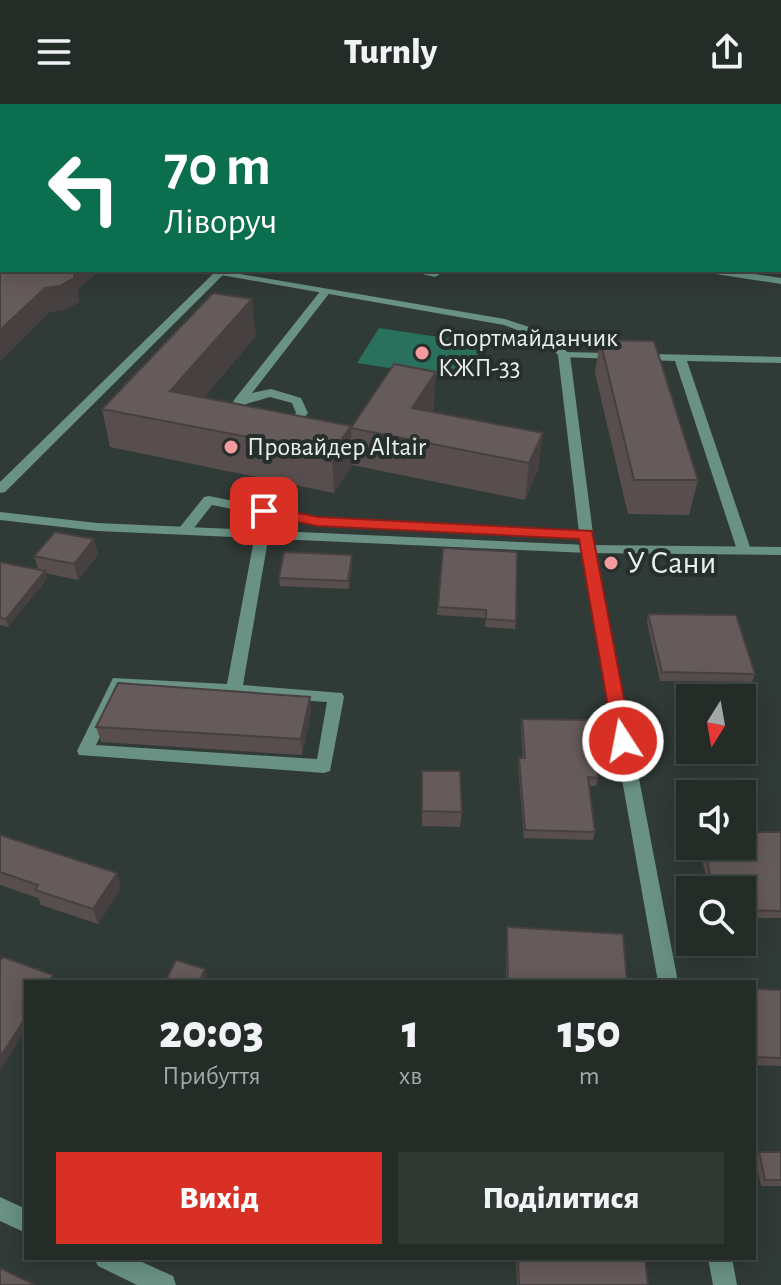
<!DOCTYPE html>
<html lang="uk">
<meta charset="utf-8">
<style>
:root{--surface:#242c28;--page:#303834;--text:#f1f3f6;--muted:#a3a7a8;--line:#414845;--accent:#d93025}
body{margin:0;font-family:"Alegreya Sans",sans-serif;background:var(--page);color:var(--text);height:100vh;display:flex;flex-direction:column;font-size:30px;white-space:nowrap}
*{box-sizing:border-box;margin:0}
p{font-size:26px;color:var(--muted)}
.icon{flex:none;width:44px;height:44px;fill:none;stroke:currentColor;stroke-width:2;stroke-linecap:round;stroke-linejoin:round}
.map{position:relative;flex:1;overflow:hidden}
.panel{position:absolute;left:24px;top:876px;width:732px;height:280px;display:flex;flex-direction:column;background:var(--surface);border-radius:0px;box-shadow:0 4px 20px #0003,0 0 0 2px var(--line)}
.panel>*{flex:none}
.hud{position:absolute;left:0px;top:0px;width:782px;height:168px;box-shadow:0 4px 20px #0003,0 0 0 2px var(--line);background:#0b6e4f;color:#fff;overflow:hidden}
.needle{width:52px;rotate:191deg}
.fabs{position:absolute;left:676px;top:580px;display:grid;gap:16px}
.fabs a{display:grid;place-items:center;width:80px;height:80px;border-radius:0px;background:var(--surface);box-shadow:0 4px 20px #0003,0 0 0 2px var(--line);font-size:40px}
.pin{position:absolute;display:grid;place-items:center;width:68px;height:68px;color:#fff;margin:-34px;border-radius:16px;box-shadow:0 4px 12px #0006}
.me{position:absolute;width:88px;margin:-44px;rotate:349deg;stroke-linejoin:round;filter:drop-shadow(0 0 6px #0008)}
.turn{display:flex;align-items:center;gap:28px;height:168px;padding:0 32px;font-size:36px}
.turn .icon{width:104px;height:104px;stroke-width:2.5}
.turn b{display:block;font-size:56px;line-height:68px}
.eta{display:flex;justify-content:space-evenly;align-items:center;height:136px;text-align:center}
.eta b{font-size:48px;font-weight:800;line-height:56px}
.button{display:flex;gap:16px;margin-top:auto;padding:16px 32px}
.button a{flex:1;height:92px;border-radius:0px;background:var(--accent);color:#fff;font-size:32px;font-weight:800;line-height:92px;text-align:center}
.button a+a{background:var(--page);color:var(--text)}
header{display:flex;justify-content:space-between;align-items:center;height:104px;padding:0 32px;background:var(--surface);font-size:36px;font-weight:800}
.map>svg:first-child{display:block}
.green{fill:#29705d}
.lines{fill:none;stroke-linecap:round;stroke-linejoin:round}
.service{fill:#699184;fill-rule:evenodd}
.minor{fill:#699184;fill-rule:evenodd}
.tertiary{fill:#699184;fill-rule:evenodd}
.primary{fill:#96ecd1;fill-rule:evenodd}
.wall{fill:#584e4e}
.shaded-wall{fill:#474040}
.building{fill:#665b5b;stroke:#474040;stroke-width:2}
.route{fill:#d93025;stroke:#8d1f18;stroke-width:2}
.poi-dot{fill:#f59b9e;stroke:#262f2c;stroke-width:3}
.labels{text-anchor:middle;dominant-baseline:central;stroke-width:8;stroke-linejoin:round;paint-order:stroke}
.far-poi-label{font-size:26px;fill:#e9efed;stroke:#262f2c;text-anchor:start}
.poi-label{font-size:32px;fill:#e9efed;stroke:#262f2c;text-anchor:start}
</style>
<header><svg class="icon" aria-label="menu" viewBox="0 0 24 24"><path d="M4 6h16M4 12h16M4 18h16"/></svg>Turnly<svg class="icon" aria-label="share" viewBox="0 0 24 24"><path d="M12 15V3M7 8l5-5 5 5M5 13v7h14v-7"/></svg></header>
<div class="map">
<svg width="781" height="1181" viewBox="0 0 781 1181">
<rect width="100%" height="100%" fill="#303a36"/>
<!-- green -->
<path class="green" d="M379,224L485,240L467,276L357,259Z"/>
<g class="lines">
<!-- service -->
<path class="service" d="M0,41H2V45H0Z
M406,166H429L440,170L435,173Z
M704,166H729L781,174V180L709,169Z
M322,185L331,187L252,289L271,285L301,294L308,309C287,335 249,339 226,313L234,296ZM270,293L292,299L296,309C280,326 256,329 238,312L246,300Z
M564,248L781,253V259L687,257L751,446L749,449H739L737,446L675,257L560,253L558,251Z
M209,392L318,414L586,427L593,431L586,435L318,422L212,401L190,429H180L178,426L180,423L204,393Z
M262,426L269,430L243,581L342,589L344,593L330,667L324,669L79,651L77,647L113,574L227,580L255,430ZM124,584L327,598L317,655L96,641Z"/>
<!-- minor -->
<path class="minor" d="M217,166L505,215L550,230L570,251L595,445L678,878H658L581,445L558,251L542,235L504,221L221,171L217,170Z
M0,1093L26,1105V1129L0,1117Z
M94,1154H133L173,1172L176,1181H137L98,1162Z
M708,1154H732L737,1181H713Z"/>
<!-- tertiary -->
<path class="tertiary" d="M217,166H228L5,388L0,389V378Z
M0,408L97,419L588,441L781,443V451L588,449L97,427L0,416Z"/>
<!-- primary -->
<path class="primary" d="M780,65H781V71H780Z"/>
</g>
<!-- wall -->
<path class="wall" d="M0,0H355L353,2H2V38L0,37Z
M780,74H781V169L762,166H780Z
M256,232L203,294L351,322L352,361L334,389L110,343L102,305Z
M600,236L698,376L689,411L628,410L595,269Z
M434,304L432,308L543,329L538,366L525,396L352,361L351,324Z
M94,435L98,451L78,476L45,469L47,475L8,523L0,521V458L38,465L34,452Z
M443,444L516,517L515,525L485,523L486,514L437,511Z
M352,451V460L349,485L280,482L279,474Z
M648,510L755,570L752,578L660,577L647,518Z
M310,593L311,609L302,651L101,638L96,623Z
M522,615L598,674L596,682H589L595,728L593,736L524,734L518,662L519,654H523L521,623Z
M422,667L462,708L460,723L422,722Z
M781,728V814H742V786H709L699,742H742Z
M0,731L121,784L98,820L41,801L38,794L0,781Z
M507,823L627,878H506Z
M754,885L781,886V962L754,961Z
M759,1048H781V1082H761L755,1054Z
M516,1154H645L648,1181H517Z"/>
<!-- shaded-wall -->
<path class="shaded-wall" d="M333,0H355L353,2H331Z
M74,166H102L78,184L79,198L66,206L50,208L0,258V226L45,184Z
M252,195L256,232L181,320L170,287Z
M436,268L434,304L414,336L412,304Z
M351,322L352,361L334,389L332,349Z
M543,329L538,366L525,396L529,359Z
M94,435L98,451L78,476L74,460Z
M352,451V460L349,485L348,477Z
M45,467L47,475L8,523L6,515Z
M310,593L311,609L302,651L301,635Z
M117,769L121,784L98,820L93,805Z
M205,865L207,873L204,878H199Z
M53,871L56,878H49Z
M26,913V926L0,967V953Z"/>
<!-- building -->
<path class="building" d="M0,0H129L126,2H2V18L0,17Z
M131,0H333L331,2H147Z
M413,0H781V26L780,2H411Z
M2,53V84L0,85V54Z
M780,74H781V149L780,148Z
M0,95L2,96V166H74V174L60,182L45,184L0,226Z
M213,189L252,195L170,287L351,322L332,349L102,305Z
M600,236L654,237L698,376H634Z
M394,260L436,268L412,304L543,329L529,359L351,324Z
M55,428L94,435L74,460L34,452Z
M443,444L517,448L516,517L486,515V506L438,503Z
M284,448L352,451L348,477L279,474Z
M0,458L45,467L6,515L0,514Z
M648,510L736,511L755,570L662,568Z
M118,579L310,593L301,635L96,623Z
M522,615L590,616L598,674L588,673L595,728L525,726L519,654H525Z
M422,667H460L462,708L422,707Z
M742,728H781V807L742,806V786H713L704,742H742Z
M0,731L117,769L93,805L35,786L38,781L0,768Z
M507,823L623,830L627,878H508Z
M3,853L53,871L49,878H26V913L0,953V857Z
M176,856L205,865L199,878H165Z
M754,885L781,886V954L754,953Z
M759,1048H781V1076H765Z
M518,1154H645L648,1181H519Z
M0,1164L35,1181H0Z"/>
<!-- route -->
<path class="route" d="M264,402L318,413L592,427L632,637L630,642L623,644L614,637L579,435L318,422L258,410L256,407Z"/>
<!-- markers -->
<g class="poi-dot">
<circle cx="422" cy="249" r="8"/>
<circle cx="231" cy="343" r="8"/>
<circle cx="611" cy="459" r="8"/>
</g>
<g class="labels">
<!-- far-poi labels -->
<g class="far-poi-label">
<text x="438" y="234">Спортмайданчик<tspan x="438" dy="30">КЖП-33</tspan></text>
<text x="247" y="343">Провайдер Altair</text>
</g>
<!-- poi labels -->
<g class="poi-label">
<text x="627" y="459">У Сани</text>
</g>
</g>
</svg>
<div class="fabs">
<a><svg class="needle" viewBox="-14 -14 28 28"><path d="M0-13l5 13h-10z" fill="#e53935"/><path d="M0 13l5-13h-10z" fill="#a3a7a8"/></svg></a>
<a><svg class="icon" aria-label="sound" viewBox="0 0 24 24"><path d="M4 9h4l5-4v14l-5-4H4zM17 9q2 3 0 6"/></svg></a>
<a><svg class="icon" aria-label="search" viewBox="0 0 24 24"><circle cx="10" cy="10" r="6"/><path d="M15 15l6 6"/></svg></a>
</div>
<div class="pin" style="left:264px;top:407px;background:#d93025"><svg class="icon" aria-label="arrive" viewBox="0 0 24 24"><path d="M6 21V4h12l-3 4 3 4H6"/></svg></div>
<svg class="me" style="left:623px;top:637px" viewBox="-20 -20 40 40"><circle r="17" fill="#d93025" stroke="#fff" stroke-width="3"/><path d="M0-11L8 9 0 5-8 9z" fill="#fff"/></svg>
<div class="hud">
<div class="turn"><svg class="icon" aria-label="left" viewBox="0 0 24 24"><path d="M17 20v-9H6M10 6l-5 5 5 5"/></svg><div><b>70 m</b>Ліворуч</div></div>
</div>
<section class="panel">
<div class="eta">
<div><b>20:03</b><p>Прибуття</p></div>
<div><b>1</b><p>хв</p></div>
<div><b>150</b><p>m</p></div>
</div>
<div class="button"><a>Вихід</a><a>Поділитися</a></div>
</section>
</div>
